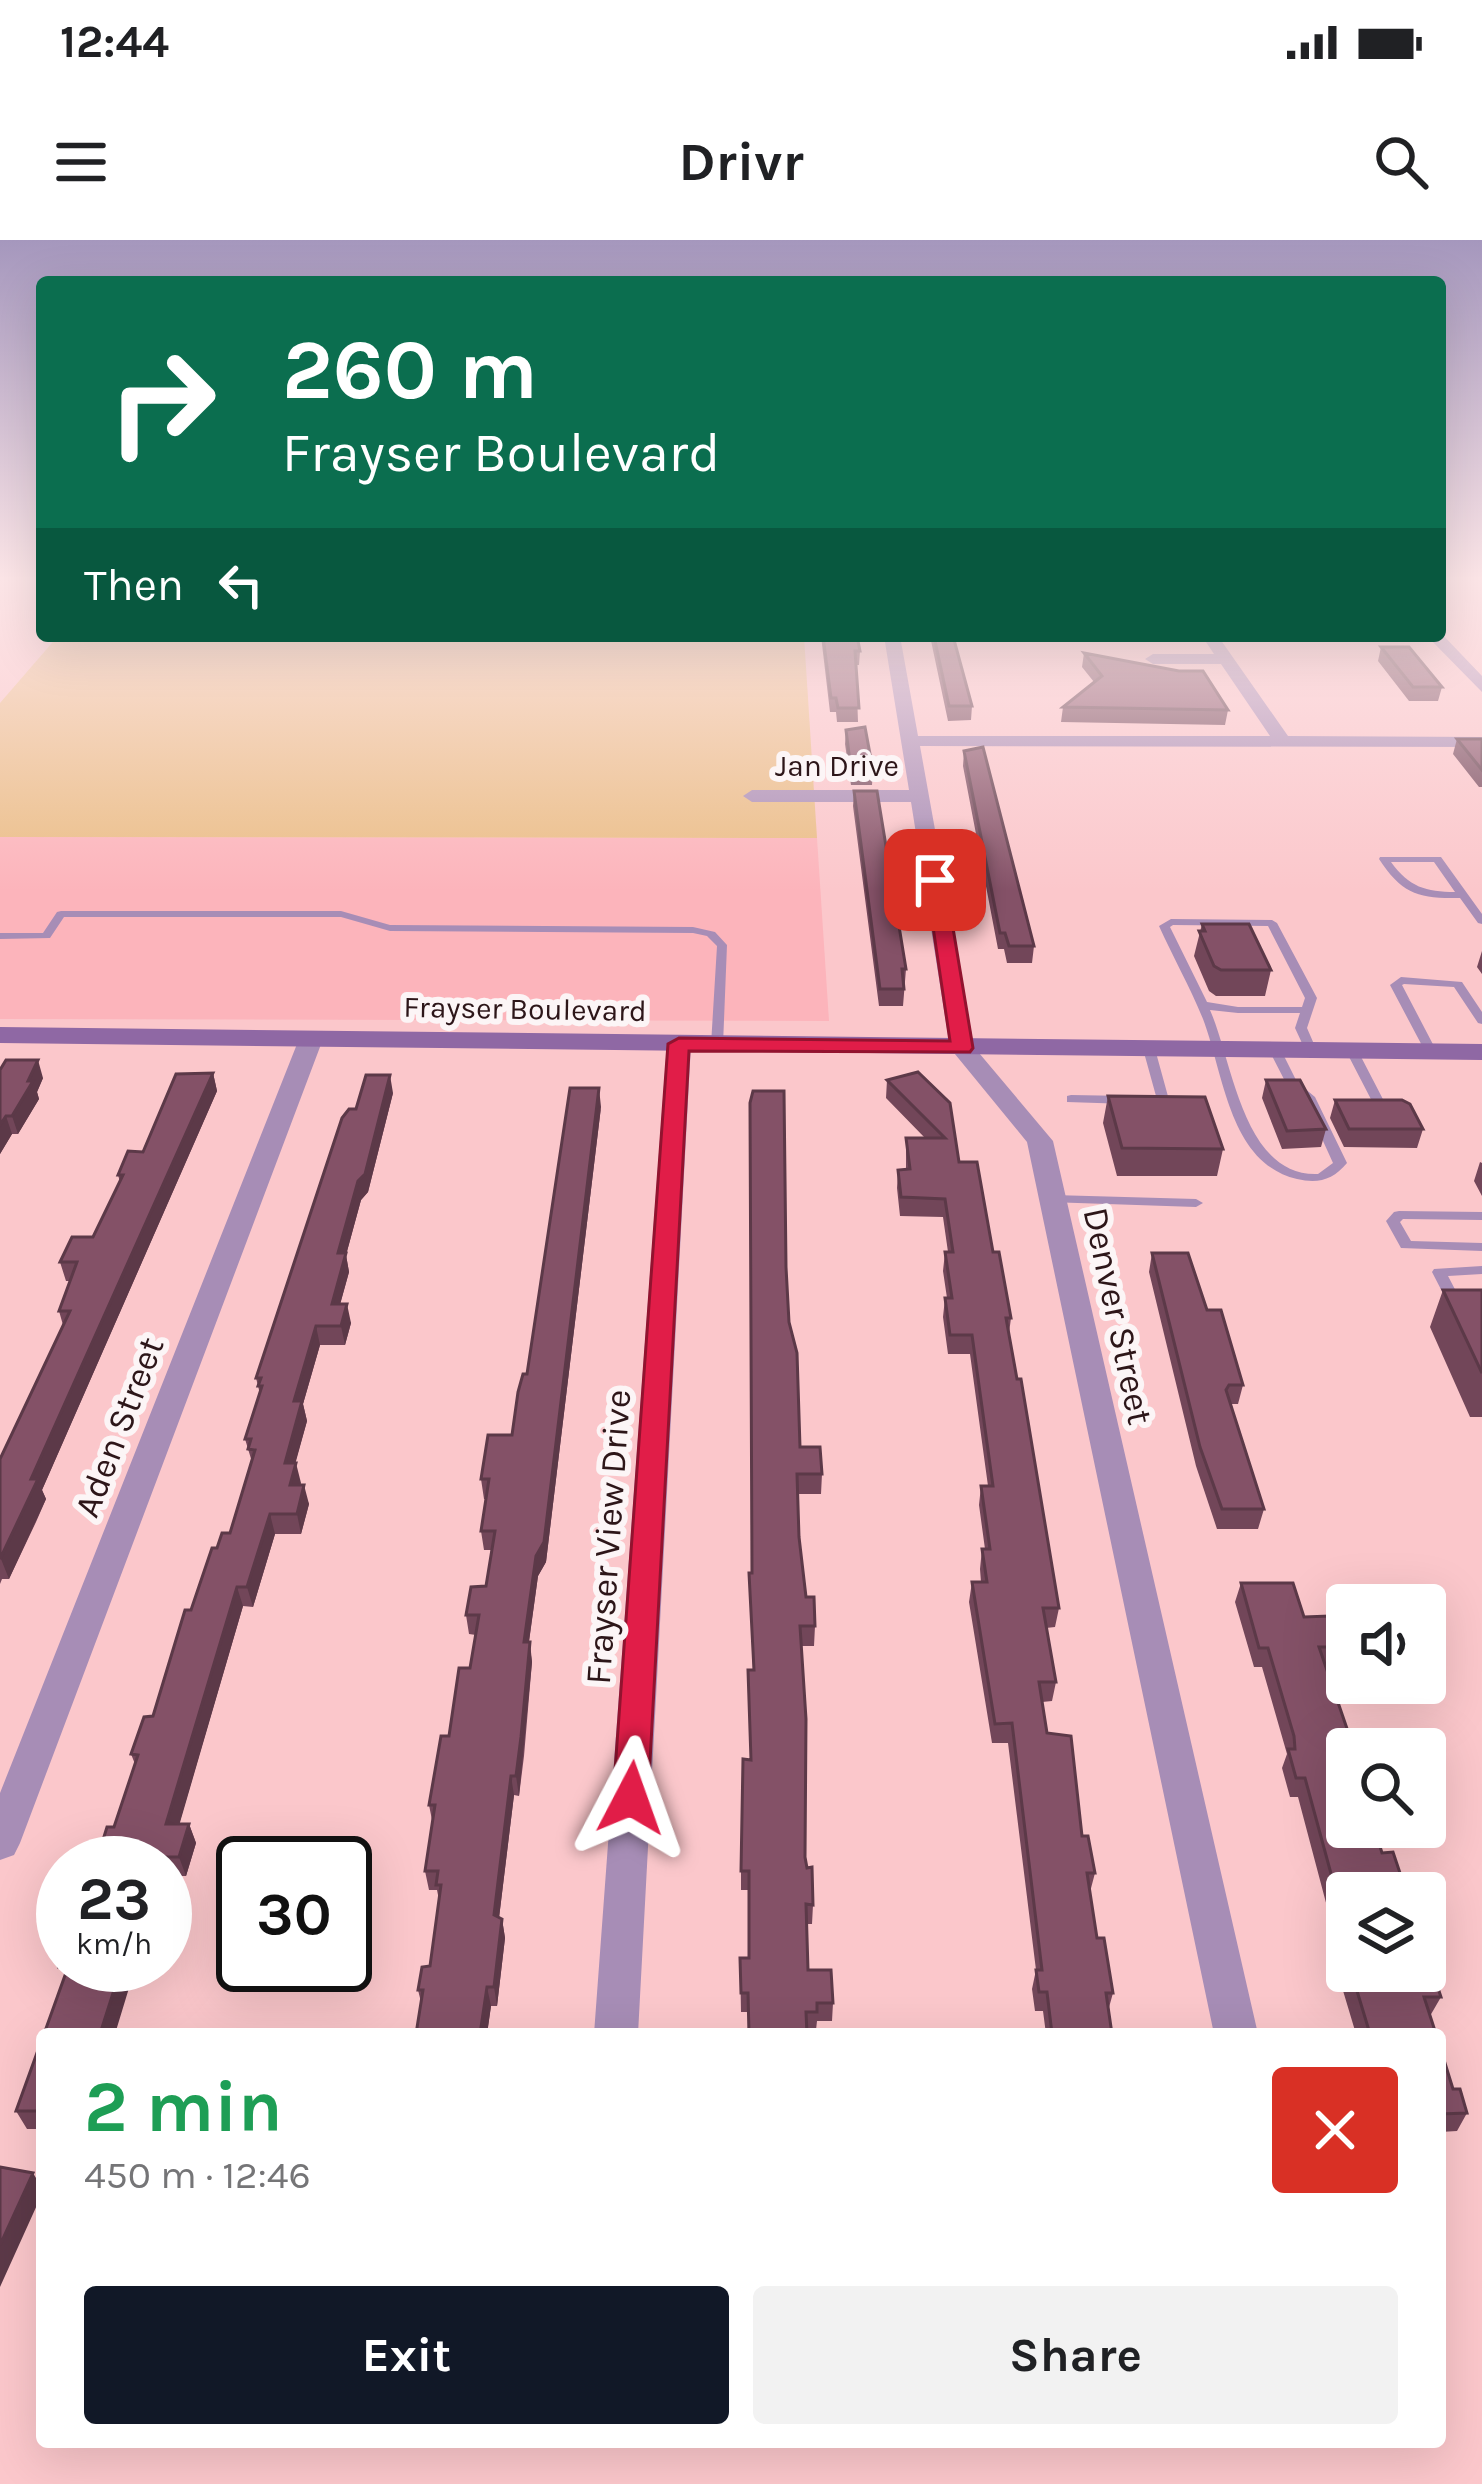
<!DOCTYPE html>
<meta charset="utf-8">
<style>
:root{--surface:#fff;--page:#f2f2f2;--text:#202124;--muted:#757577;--accent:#111827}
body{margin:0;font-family:Karla,sans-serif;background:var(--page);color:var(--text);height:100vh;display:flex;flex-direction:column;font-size:45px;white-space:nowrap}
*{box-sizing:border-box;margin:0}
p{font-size:39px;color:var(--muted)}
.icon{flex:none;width:66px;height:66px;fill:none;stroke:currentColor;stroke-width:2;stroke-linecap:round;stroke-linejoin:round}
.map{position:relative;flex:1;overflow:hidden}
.side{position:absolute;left:36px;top:1788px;width:1410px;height:420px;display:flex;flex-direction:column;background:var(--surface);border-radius:12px;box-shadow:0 12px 48px #0002}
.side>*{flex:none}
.hud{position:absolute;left:36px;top:36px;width:1410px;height:366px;border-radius:12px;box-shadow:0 12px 48px #0002;background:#0b6e4f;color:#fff;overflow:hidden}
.controls{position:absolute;left:1326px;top:1344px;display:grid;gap:24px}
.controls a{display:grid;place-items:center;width:120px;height:120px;border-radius:12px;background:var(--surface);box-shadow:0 12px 48px #0002;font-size:60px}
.speed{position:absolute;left:36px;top:1596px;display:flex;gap:24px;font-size:60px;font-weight:700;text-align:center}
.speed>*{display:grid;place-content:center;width:156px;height:156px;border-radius:50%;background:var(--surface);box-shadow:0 12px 48px #0002;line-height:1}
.speed small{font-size:30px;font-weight:400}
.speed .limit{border:6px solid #111;border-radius:18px;background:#fff;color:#111}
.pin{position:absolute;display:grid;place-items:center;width:102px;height:102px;color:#fff;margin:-51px;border-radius:24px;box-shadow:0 6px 18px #0006}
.me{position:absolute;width:132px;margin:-66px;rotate:4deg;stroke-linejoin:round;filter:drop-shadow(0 0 9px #0008)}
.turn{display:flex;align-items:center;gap:42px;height:252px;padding:0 48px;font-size:54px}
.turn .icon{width:156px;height:156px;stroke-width:2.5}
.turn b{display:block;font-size:84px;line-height:102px}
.then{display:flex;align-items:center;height:114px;padding:0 48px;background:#0003;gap:24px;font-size:45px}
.round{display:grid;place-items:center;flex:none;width:126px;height:126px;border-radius:12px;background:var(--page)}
.overview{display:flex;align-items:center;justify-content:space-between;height:204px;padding:0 48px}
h1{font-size:72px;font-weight:700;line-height:90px;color:#1e9e55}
.action{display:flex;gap:24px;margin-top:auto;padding:24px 48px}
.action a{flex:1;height:138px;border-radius:12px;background:var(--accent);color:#fff;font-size:48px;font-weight:700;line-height:138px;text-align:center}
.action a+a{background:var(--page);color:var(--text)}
.status{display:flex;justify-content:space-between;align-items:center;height:84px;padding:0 60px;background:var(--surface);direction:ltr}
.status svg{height:33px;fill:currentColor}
header{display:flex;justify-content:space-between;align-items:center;height:156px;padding:0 48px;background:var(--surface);font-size:54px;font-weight:700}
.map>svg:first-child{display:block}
.built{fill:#fcb4bb}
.green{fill:#eabd84}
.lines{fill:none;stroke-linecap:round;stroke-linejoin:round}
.service{fill:#a78db6;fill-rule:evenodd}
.minor{fill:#a78db6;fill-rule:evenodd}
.tertiary{fill:#a78db6;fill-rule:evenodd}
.secondary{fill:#8f68a4;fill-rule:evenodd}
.wall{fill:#724659}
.shaded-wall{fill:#5c3948}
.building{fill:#845167;stroke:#5c3948;stroke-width:3}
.route{fill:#e11d48;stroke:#92132f;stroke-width:3}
.labels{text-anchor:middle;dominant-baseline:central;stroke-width:12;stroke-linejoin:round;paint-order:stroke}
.far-street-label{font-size:30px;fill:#2d1619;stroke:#fcf5f6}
.street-label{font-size:36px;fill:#2d1619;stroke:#fcf5f6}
</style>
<div class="status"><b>12:44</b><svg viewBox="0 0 49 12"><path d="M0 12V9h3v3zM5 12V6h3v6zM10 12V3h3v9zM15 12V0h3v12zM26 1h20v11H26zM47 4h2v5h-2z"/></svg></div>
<header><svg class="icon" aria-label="menu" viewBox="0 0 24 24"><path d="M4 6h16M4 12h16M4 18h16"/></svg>Drivr<svg class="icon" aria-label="search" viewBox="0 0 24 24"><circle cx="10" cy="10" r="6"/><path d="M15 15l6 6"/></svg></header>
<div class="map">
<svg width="1482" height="2244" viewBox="0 0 1482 2244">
<rect width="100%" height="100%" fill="#fbc7cb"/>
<!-- built -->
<path class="built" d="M0,597L817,598L829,781L0,779Z"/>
<!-- green -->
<path class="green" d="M58,396H804L817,598L0,597V463Z"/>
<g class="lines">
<!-- service -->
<path class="service" d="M1380,617H1441L1482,674V684L1478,683L1460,658C1419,659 1402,654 1379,619ZM1391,622H1434L1455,652C1426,652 1409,647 1391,622Z
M61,671H341L390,685L693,687L715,692L727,705L723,805L717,809L711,805L717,706L707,696L693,693L390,691L341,677H64L50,698L0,699V693H43L57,672Z
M1171,679L1272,680L1277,683L1317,758L1307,788L1317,811L1315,814H1307L1295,788L1300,773H1238L1210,770C1233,822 1243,937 1318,934L1333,923L1304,859L1288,847L1269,810L1275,806L1281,810L1297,842L1315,857L1347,923C1333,940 1318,944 1297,939C1229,923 1224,834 1203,779C1190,747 1173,717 1159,686ZM1173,685L1268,686L1305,758L1302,767H1238L1207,762L1170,687Z
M1401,737L1462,742L1482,772V784L1478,783L1454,747L1404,744L1402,745L1437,812L1435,815H1427L1390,745Z
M1149,805L1155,809L1169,860L1167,863L1152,864L1146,860L1156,856L1143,809Z
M1352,807L1358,811L1387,867L1385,870L1381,871L1375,867L1346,811Z
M1071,855L1128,856L1134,860L1128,864L1067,862V856Z
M1053,955L1196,959L1203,963L1196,967L1048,962L1046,959Z
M1399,971L1482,972V980L1403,979L1400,982L1411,1001L1482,1003V1011L1401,1008L1386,981L1394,972Z
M1482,1026V1034L1448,1036L1459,1057L1482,1062V1072L1448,1063L1432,1032L1434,1029Z"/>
<!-- minor -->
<path class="minor" d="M884,396H900L918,496H1270L1221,424H1153L1145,419L1153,414H1214L1202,396H1218L1288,496L1482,497V507L920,506L974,807L1053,901L1258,1794H1214L1027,902L950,808L911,562H752L743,556L752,550H909Z
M311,792L323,799L20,1603L14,1615L0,1620V1553L299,799Z
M679,797L691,804L638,1794H594L667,804Z"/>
<!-- tertiary -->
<path class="tertiary" d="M1440,392L1482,436V452L1427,396H1440Z"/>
<!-- secondary -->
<path class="secondary" d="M0,787L1482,804V820L0,803Z"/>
</g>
<!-- wall -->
<path class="wall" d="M821,396H857L860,411L859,425H856L858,482H837L836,472H830Z
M930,396H953L972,466L971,480L948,481Z
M1089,396H1175V400H1095Z
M1346,396H1416L1415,400H1348Z
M1381,407L1442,447L1438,461H1409L1378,421Z
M1084,413L1228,470L1225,485L1061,482L1063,467L1094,442L1082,427Z
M846,490L873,530L872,545H851L845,504Z
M1457,499H1482V547H1479L1453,514Z
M964,511L1034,706L1032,723H1007L1004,709H998L963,526Z
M854,551L906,729L903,766H879L853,566Z
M1202,684L1271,730L1265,756H1216L1209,751L1194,716Z
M1482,711V734L1477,727Z
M0,830L43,838L37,852L39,859L18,894H12L0,914Z
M918,832L959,922L993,1012L1011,1078L1009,1093L1059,1368L1055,1387L1046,1388L1056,1442L1052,1461L1042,1462L1047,1493L1095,1633L1090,1652L1097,1698L1113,1753L1108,1771L1112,1794H1046L1043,1771H1035L1032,1749L1036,1730L1008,1503H992L969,1362L972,1342H981L980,1329L982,1309H985L979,1265L981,1246H988L970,1114H948L943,1077L945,1058H947L943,1031L945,1012H948L943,977L900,976L897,948L898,930L906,929V898H925L886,858L887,840Z
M213,833L217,851L42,1250L46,1259L36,1282L9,1339H2L0,1344V1219L63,1085L59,1071L70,1041H66L60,1022L93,997L120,942L118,935L143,912Z
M1266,840L1326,889L1321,907L1282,909L1262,858Z
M393,853L368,952L361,960L346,1015L349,1032L340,1064L351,1083L345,1105H320L303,1164L307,1181L295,1223L300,1245L309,1264L301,1294H275L253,1367L243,1366L179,1584H189L196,1603L186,1636H165V1623H103L99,1613L114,1587L135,1524L131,1514L153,1476L191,1370L217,1308L230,1293L252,1222L245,1199L260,1154L256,1138L356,869Z
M1108,856L1223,909L1217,936H1117L1103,883Z
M1335,860L1423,889L1417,908L1344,907L1330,878Z
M601,867L546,1322L538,1336L529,1402L532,1422L524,1516L519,1556L514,1555L499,1678L502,1679L505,1698L497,1766H491L487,1794H416L421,1762L418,1750L430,1726L439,1660L437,1650H429L425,1631L432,1580L429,1565L470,1428L476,1395L469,1394L466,1375L486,1346L491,1310H484L481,1291L486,1259H484L481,1239L512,1195Z
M1480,922L1482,923V956L1474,941Z
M1152,1013L1207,1070L1243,1145L1238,1164H1231L1264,1269L1258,1289H1217L1196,1226L1149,1032Z
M786,1027L789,1082L800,1207L822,1234L821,1254H798L799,1297L806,1357L815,1386L814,1406H802L805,1617L813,1665L812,1684H807L808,1730L833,1763L832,1781H817L816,1790L807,1791L748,1772H741L740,1718H749V1650H741V1594L750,1520L753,1430L749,1333H752Z
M1443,1050H1482V1177H1470L1430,1087Z
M1241,1343L1304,1377L1339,1407L1332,1427H1326L1347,1509L1382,1613L1406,1651L1405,1653H1347V1731H1425L1441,1757L1430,1776L1436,1794H1356L1329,1704L1334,1693L1298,1557H1290L1282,1528L1287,1514L1262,1427H1254L1235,1362Z
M42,1799V1889H27L16,1871Z
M1440,1807L1453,1849L1467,1873L1457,1891L1440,1892Z"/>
<!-- shaded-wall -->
<path class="shaded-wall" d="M38,820L43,838L37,852L39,859L18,894L12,876Z
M213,833L217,851L42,1250L46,1259L9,1339L1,1319L31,1239Z
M390,835L393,853L368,952L361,960L346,1015L349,1032L335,1083L332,1064L338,1013Z
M599,848L601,867L546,1322L538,1336L526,1422L524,1402Z
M6,876L12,894L0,914V885Z
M347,1064L351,1083L345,1105L341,1086Z
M316,1086L320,1105L303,1164L307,1181L290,1243L285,1223L294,1161Z
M296,1223L301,1243L295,1265L290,1245Z
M304,1245L309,1264L301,1294L297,1274Z
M270,1274L275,1294L253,1367L247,1347Z
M237,1347L243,1366L174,1603L166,1584Z
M530,1402L532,1422L519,1556L516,1536Z
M511,1536L514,1555L497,1694L494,1675Z
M189,1584L196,1603L186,1636L179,1617Z
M502,1679L505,1698L497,1766L494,1747Z
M122,1725H136L115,1794H100Z
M487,1747L491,1766L487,1794H480Z
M33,1933L42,1948V1954L0,2047V2005Z"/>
<!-- building -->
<path class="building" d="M823,396H857L860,411H855L859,468H838L836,458H831Z
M934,396H953L972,466H949Z
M1381,407H1409L1442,447H1413Z
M1084,413L1179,431H1203L1228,470L1063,467L1102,436Z
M865,487L873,530H851L846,490Z
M1457,499H1482V530Z
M983,507L1034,706H1009L1005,693H1000L964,511Z
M854,551H877L906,729H902L904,749H880Z
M1202,684H1249L1271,730H1221L1214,726L1199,691H1205Z
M6,820H38L28,841H33L12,876H6L0,885V830Z
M918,832L950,863L959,922H977L993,1012H999L1011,1078H1006L1017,1139H1021L1059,1368H1043L1056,1442H1039L1047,1493L1071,1496L1082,1596H1088L1095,1633H1087L1097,1698H1104L1113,1753H1106L1112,1794H1052L1047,1752H1039L1036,1730H1042L1012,1483L995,1484L972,1342H987L982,1309H990L981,1246H993L972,1095H950L945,1058H952L945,1012H953L945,959L901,957L898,930L910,929L906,898H945L887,840Z
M213,833L31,1239H38L0,1319V1219L70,1071H59L77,1022H60L72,997H93L123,935H118L128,911L143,912L176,834Z
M366,835H390L365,934L358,941L338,1013H346L332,1064H347L341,1086H316L294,1161H302L285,1223H296L290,1245H304L297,1274H270L247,1347H237L166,1584H189L179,1617H156L154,1623H102L106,1613H99L107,1587H114L138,1515L131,1514L144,1477L153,1476L185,1370H191L212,1308H217L222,1293H230L255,1210L248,1209L251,1199H245L262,1146H258L261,1138H256L342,878L349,869H356Z
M1266,840H1300L1326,889L1287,891Z
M570,848H599L544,1302L536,1316L524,1402H530L521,1497L516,1536H511L494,1675L502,1679L494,1747H487L480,1794H416L423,1750H418L422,1727L430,1726L441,1645H436L438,1631H425L435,1565H429L441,1496H449L459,1428H470L479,1375H466L471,1347L486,1346L495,1291H481L489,1239H481L488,1195H512L518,1152L523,1134H527Z
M753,851H784L786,1027L789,1082L797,1113L800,1207H820L822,1234H797L799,1297L806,1357H814L815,1386H800L806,1479L805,1617L807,1628L812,1627L813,1665L806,1664L808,1730H831L833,1763H817V1772H806L807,1794H749L748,1753H741L740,1718H749V1631H741L743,1519L751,1520L748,1430H754L749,1333H752L750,863Z
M1108,856L1205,857L1223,909L1122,908Z
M1335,860H1402L1410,864L1423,889H1349Z
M1152,1013H1188L1207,1070H1221L1243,1145H1229L1226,1150L1264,1269H1222L1200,1207Z
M1443,1050H1482V1133Z
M1241,1343H1293L1304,1377L1329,1376L1339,1407H1319L1354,1509H1347V1587H1374L1382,1613L1393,1612L1406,1651H1396V1653H1347V1717L1337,1685H1345L1305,1538H1296L1288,1509H1295L1294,1496L1268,1408H1259Z
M1426,1712L1441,1757H1424L1436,1794H1370L1351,1731H1425Z
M63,1715V1725H122L100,1794H44L68,1727H59Z
M42,1799V1871H16Z
M1440,1807L1453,1849H1460L1467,1873L1440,1874Z
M0,1927L33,1933L0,2005Z"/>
<!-- sky -->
<linearGradient id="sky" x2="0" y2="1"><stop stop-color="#a597bd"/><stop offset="0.52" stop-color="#fde6e8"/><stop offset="1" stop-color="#fde6e8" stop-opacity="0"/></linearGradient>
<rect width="1482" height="651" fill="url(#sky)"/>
<!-- route -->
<path class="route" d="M935,634L945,640L973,808L970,812L689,811L648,1558L643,1569L631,1573L618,1569L613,1558L668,804L679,798L950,801L926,640Z"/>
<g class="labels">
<!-- far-street labels -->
<g class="far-street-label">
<text x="837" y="526">Jan Drive</text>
<text transform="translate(525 769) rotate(1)">Frayser Boulevard</text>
</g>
<!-- street labels -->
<g class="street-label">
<text transform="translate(1118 1076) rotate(78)">Denver Street</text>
<text transform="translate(119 1187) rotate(-69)">Aden Street</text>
<text transform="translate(608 1297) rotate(-86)">Frayser View Drive</text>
</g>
</g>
</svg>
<div class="controls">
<a><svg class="icon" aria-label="sound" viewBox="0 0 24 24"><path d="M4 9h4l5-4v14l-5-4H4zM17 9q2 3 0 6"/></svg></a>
<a><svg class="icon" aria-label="search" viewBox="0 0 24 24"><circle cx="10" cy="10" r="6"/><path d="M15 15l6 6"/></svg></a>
<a><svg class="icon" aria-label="layers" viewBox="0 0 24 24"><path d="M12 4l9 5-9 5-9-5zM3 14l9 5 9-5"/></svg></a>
</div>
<div class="speed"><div>23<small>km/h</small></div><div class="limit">30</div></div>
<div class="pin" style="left:935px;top:640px;background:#d93025"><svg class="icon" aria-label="arrive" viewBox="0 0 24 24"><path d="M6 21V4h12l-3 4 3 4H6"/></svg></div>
<svg class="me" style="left:631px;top:1558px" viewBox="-20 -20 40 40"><path d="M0-17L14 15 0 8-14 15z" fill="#e11d48" stroke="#fff" stroke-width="4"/></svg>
<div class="hud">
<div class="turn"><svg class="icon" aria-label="right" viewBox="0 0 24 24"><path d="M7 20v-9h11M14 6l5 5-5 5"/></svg><div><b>260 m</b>Frayser Boulevard</div></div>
<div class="then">Then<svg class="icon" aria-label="left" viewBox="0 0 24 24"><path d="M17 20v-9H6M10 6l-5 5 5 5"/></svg></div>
</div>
<section class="side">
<div class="overview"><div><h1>2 min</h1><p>450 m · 12:46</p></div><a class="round" style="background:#d93025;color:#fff"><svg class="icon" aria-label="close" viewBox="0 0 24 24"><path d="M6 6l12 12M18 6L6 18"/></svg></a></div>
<div class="action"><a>Exit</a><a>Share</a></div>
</section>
</div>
